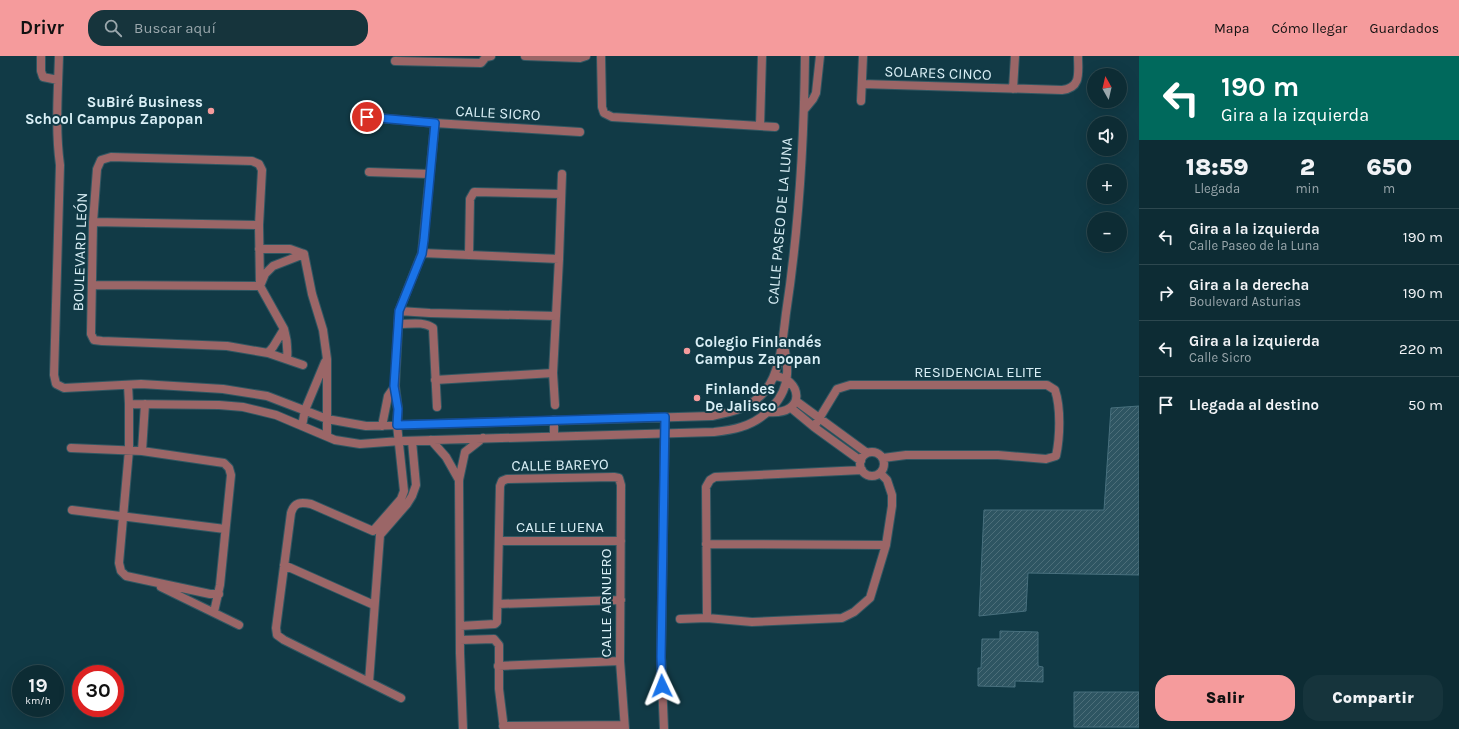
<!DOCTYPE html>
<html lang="es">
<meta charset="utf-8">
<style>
:root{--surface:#0d2c34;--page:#16343c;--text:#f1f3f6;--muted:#9aa7ac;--line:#2d484f;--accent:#f59b9c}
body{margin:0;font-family:Karla,sans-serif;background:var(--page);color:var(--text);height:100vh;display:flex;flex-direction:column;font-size:15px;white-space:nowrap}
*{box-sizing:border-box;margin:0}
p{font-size:13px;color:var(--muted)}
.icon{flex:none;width:22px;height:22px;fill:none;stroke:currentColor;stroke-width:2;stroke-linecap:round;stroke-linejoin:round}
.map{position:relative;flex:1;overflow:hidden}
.sheet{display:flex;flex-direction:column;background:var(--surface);width:320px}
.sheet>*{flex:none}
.top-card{background:#00695c;color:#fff;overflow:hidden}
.needle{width:26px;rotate:352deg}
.fabs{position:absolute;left:1087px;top:12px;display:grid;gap:8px}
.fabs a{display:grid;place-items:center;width:40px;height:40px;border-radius:50%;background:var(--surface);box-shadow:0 4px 16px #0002,0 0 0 1px var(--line);font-size:20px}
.speed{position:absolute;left:12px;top:609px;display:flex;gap:8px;font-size:20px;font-weight:700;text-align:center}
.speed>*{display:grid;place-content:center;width:52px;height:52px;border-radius:50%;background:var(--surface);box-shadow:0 4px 16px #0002,0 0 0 1px var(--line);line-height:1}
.speed small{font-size:10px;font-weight:400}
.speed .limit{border:6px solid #d22;background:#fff;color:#111}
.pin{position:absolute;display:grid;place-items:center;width:34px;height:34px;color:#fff;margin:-17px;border:2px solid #fff;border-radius:50%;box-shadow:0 1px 4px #0007}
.me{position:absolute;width:44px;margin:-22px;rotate:358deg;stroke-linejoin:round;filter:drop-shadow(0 0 3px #0008)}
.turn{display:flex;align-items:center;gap:14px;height:84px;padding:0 16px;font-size:18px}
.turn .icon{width:52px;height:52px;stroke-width:2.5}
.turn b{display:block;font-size:28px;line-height:34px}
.eta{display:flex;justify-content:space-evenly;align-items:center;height:68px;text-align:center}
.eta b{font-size:24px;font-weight:800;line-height:28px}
.button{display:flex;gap:8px;margin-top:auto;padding:8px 16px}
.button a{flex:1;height:46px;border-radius:16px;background:var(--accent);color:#111;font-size:16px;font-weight:800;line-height:46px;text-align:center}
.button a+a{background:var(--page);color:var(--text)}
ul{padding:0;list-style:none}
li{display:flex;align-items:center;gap:12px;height:56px;padding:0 16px;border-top:1px solid var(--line)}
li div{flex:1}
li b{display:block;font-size:15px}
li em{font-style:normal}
header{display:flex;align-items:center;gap:24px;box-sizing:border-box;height:56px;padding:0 20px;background:var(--accent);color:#111}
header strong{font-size:19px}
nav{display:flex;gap:22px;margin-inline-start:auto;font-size:14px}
.search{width:280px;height:36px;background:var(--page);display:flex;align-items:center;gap:10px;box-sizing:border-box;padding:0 14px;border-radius:16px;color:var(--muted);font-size:15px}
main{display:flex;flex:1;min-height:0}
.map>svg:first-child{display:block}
.building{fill:url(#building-hatch);stroke:#48707e}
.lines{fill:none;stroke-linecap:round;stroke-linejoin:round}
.minor-casing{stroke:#315762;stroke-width:10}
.minor{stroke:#9b6667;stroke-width:8}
.route-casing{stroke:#114b97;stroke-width:10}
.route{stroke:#1a73e8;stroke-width:7}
.poi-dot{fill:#f59b9c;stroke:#113a46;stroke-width:1.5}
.labels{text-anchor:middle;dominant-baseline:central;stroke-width:4;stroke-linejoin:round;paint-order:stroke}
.street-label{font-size:15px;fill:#d9eff6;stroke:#113a46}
.poi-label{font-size:15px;font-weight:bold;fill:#d9eff6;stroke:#113a46;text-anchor:start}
</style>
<header>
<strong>Drivr</strong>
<div class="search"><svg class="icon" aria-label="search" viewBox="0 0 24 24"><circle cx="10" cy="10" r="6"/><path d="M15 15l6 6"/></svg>Buscar aquí</div>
<nav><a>Mapa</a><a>Cómo llegar</a><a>Guardados</a></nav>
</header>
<main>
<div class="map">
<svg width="1139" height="673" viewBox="0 0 1139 673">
<defs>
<pattern id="building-hatch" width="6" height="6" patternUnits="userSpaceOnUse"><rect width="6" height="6" fill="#2e5562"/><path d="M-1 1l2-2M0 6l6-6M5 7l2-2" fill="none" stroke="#4c6e79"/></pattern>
</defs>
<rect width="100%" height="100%" fill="#113a46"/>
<!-- building -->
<path class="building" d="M1139,350V519L1028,517L1026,555L979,560L984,454H1104L1111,352Z
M1000,575L1038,576V610L1043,611V626L1015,625V631L978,630V612H981L982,583H1000Z
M1074,636H1139V671H1074Z"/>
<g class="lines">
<defs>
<path id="minor" d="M41,0V15L43,21L58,24
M59,0C58,36 55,73 60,109L54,319L56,328L64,332L141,328L223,333L267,340L327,363L366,370L712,360C732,356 751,352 765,335C781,316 783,280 786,257C799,172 804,86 805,0
M525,0L580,2L586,0
M601,0L602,51L604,57L612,61L775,71
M395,5L481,7L486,1L491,0
M862,28L1062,34C1082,32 1078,16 1078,0
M1013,33L1015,0
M861,45L863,0
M804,54L813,43L816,37L820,0
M367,61L435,67L580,76
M760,70L762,0
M369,116L430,118
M93,166L259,169
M259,193H290L304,198
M422,197L559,203
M304,198L312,238L323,274L327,303V380
M469,199L470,143L474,136L561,138
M93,229L260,230L265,218L273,210L304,198
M399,255L430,257L556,260
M398,268C410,268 424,265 433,272L437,351
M284,273C287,283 288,292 287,303
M268,297L273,291L284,273L260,230L259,169L262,114L259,108L252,105L111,101L101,104L97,113L93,166L91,278L94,284L102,285L227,290L268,297L303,309
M435,324L553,317
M128,329L129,348L219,349L243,351L276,359L335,384L360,388L400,385L714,376C723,375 732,374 741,371C764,364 786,343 787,318C788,308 785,298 784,288
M796,345L867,397
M129,348V394L119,507L121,515L126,520L210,538H219
M555,349L553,317L559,203L562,118
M791,352L814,371L861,405
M767,356C809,360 801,321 774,320
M302,370L305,354L325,306
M382,370L388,340L395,330
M814,371L837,333L850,329H1047L1055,334C1061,352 1060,381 1056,400L1046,403L998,399H906L883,402
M554,380V364
M431,384L446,401L459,424
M71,392L142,395L224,407L229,412L231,419L220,529L214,556
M142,395L145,348
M860 408a12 12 0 1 1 24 0a12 12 0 1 1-24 0Z
M72,454L225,473
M499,485H621
M706,488L886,489
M284,509L374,549
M161,531L239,569
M498,548L621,544
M707,562L706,431L710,424L715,421L862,414
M680,563L707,562L752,566L842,562L854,556L870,542L886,489L892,450V439L887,424L880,417
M460,570L495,568L497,566L500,430L502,425L507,423L614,421L619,422L621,429L620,605L625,673
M460,584L494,583L499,589V633L504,673
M498,610L620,605
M369,626L380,479L407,448L412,440L416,429L412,385
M401,642L284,584L277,579L276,572L291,457C294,446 301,446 311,448L373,475L401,443L404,435L397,369L398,353L395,330L399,255L422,197L435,67
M503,670L624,669
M463,673L460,597L459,424L465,396L483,382
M664,673L661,601L665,361"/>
</defs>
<!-- minor casing -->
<use href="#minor" class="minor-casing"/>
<!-- minor -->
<use href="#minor" class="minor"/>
</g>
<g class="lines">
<defs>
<path id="route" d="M367,61L435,67L424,184L422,198L399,255L394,330L398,353L397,369L665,361L661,601L662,630"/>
</defs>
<!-- route casing -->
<use href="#route" class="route-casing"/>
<!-- route -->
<use href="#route" class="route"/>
</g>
<!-- markers -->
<g class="poi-dot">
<circle cx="211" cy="55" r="4"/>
<circle cx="687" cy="295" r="4"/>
<circle cx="697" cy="342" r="4"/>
</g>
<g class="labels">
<!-- street labels -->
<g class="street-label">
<text transform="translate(938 17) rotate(2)">SOLARES CINCO</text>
<text transform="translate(498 57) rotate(3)">CALLE SICRO</text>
<text transform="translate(780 165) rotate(-85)">CALLE PASEO DE LA LUNA</text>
<text transform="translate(80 196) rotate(-88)">BOULEVARD LEÓN</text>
<text x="978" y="316">RESIDENCIAL ELITE</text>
<text transform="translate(560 409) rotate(-1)">CALLE BAREYO</text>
<text x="560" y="471">CALLE LUENA</text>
<text transform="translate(606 547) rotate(-90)">CALLE ARNUERO</text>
</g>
<!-- poi labels -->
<g class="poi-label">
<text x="203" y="46" text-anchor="end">SuBiré Business<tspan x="203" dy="17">School Campus Zapopan</tspan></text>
<text x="695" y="286">Colegio Finlandés<tspan x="695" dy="17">Campus Zapopan</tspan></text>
<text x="705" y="333">Finlandes<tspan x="705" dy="17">De Jalisco</tspan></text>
</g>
</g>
</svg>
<div class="fabs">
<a><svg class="needle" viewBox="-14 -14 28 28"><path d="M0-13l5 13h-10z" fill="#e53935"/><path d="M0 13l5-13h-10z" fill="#9aa7ac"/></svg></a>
<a><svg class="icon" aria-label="sound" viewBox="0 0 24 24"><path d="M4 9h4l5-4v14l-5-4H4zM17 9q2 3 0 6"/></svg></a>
<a>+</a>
<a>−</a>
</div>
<div class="speed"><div>19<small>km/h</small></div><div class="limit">30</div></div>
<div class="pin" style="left:367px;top:61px;background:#d93025"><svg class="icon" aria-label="arrive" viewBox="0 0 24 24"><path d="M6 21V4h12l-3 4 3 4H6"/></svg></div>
<svg class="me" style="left:662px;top:630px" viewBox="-20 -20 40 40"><path d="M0-17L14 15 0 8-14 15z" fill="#1a73e8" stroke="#fff" stroke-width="4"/></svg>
</div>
<section class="sheet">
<div class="top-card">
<div class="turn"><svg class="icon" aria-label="left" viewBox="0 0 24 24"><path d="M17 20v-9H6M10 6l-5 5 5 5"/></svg><div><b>190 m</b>Gira a la izquierda</div></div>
</div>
<div class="eta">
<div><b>18:59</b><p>Llegada</p></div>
<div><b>2</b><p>min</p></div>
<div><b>650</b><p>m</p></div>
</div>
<ul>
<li><svg class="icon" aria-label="left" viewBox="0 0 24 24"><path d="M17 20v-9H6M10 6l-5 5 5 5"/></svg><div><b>Gira a la izquierda</b><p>Calle Paseo de la Luna</p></div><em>190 m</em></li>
<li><svg class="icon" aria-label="right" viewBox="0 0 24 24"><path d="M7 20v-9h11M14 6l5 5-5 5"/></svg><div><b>Gira a la derecha</b><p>Boulevard Asturias</p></div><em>190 m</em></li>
<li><svg class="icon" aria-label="left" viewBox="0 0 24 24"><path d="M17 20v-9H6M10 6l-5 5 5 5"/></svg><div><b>Gira a la izquierda</b><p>Calle Sicro</p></div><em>220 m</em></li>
<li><svg class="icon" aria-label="arrive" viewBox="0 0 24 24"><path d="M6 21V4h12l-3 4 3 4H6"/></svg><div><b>Llegada al destino</b></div><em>50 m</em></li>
</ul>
<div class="button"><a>Salir</a><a>Compartir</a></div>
</section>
</main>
